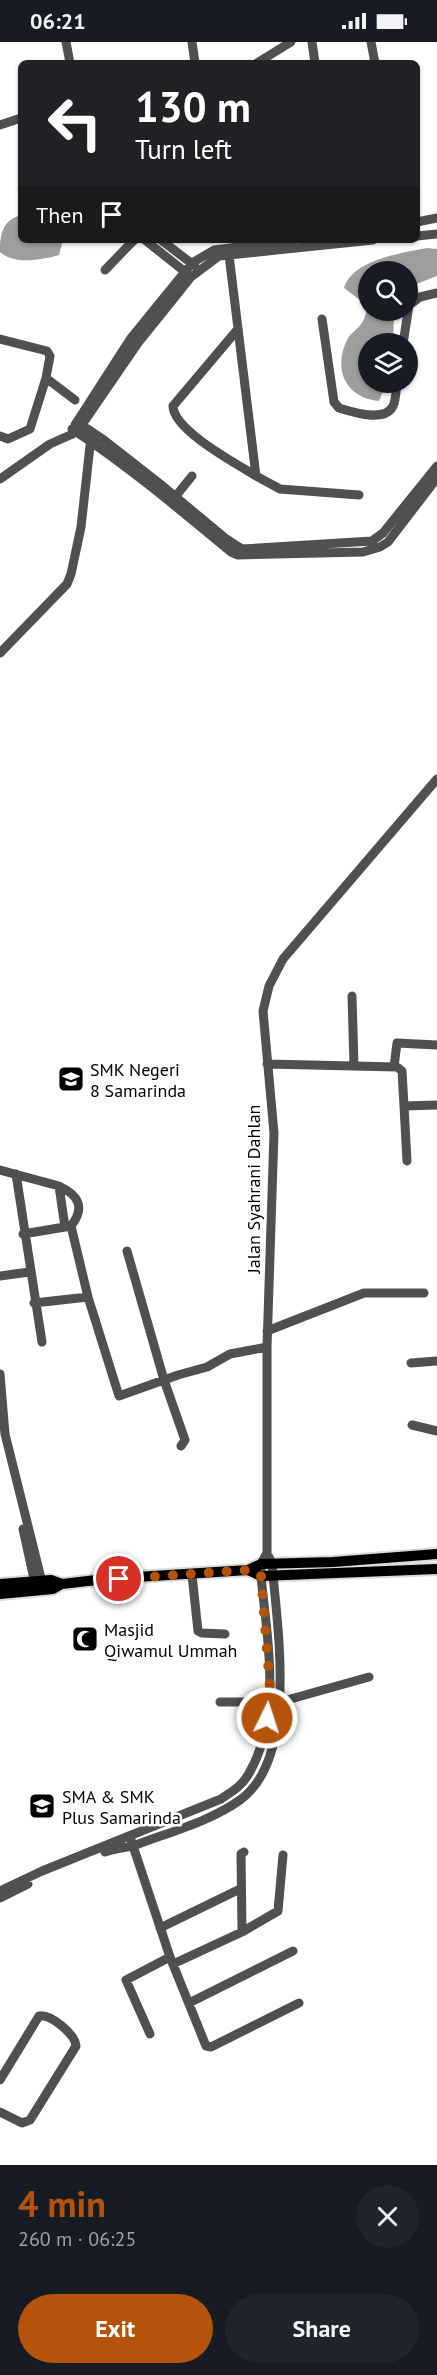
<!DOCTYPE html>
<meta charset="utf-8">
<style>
:root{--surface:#171b24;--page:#20242c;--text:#f1f3f6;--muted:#9ea1a6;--accent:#b45309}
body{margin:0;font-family:"PT Sans",sans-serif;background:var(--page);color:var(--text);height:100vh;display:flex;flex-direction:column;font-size:22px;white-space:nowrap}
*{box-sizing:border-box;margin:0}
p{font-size:20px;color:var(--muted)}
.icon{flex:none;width:33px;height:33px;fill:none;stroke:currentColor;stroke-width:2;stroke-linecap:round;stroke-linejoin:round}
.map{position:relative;height:2123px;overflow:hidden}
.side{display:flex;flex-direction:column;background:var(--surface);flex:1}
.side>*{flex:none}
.top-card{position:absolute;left:18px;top:18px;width:402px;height:183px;border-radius:9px;box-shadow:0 2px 4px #0004;background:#202124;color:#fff;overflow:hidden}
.buttons{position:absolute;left:358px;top:219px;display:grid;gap:12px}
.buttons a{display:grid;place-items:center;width:60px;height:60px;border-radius:50%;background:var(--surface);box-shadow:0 2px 4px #0004;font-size:30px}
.pin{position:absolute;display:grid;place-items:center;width:51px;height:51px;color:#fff;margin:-26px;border:3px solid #fff;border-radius:50%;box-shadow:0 2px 6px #0007}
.me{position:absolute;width:66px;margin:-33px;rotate:4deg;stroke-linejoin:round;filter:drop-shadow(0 0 4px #0008)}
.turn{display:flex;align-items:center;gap:21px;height:126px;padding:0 18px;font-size:27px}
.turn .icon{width:78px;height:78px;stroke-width:2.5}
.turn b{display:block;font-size:42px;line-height:51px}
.then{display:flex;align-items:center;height:57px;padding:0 18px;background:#0003;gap:12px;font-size:22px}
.round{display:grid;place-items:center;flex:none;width:63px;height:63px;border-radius:32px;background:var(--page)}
.head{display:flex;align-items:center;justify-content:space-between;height:102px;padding:0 18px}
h1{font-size:36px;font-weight:600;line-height:45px;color:var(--accent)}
.primary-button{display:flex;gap:12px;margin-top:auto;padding:12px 18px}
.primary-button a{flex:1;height:69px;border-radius:36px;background:var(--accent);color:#fff;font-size:24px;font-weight:600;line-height:69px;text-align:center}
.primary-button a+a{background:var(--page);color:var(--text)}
.status{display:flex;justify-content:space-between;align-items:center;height:42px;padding:0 30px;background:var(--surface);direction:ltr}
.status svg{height:16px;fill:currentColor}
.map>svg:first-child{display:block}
.water{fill:#9e9e9e}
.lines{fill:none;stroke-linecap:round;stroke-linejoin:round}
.major-casing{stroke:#dbdbdb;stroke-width:14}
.minor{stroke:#505050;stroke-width:9}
.major{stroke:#000;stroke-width:10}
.route{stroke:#b45309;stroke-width:10;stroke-dasharray:0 18}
.labels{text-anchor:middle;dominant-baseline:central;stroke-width:5;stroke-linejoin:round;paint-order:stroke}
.poi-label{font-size:18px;fill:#000;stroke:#fff;text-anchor:start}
.street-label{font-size:18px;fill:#000;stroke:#fff}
</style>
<div class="status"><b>06:21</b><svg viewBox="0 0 49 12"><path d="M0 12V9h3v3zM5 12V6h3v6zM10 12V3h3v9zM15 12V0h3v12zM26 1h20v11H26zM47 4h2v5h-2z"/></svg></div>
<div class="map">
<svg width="437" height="2123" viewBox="0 0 437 2123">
<rect width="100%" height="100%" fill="#fff"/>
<!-- water -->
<path class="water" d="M21,173V198H63L59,213C42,218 14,223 0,210C0,192 2,179 21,173Z
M427,206L437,207V234L419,241L408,249V230H369V268L394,269L393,301L369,302V340L386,341L379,359C345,356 332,326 348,296C351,291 358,287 361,282C365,277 366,270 368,264L344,246C352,218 401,211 427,206Z"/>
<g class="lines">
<defs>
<path id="major" d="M248,1528L261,1534L437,1527
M0,1542L51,1538L62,1542
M0,1552L53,1547L62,1542L105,1537L248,1528L261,1522L333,1520L437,1512"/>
</defs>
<!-- major casing -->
<use href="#major" class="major-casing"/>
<!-- minor -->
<path class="minor" d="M66,0L70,21
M192,0L195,21
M312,0L315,21
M371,0L375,21
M257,21L291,0
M0,83L21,76
M417,180L437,176
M417,194L437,192
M145,198L189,233
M161,198L195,224
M229,213L256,434L280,447L359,453
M105,228L134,198
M322,277L334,360L339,366C352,370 385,381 393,364C396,358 396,348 397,340
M238,287L173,364C173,388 237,422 256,434
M0,297L47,309L50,314L46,336L30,387L8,397L0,394
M403,302L409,263L420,255L437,251
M46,336L75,358
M77,380L104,398L159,441L225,496L242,507L372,499L383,491L437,424
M75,383L131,296L192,221L214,208L294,198
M72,387C128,424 179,467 231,510L238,513L363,510L380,505L388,500L437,436
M0,437L50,402L77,390L138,301L163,270L191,235L219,214L373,198
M175,455L192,434
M0,611L67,542L71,532L81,485L91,395
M352,954L354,1024
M267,1022L397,1025L402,1029L404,1064L437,1063
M394,1025L397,1001L437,1003
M404,1064L407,1119
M0,1128L59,1144L65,1185L71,1184L88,1255L119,1354L178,1333L207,1325L230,1312L267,1305
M16,1132L42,1300
M59,1144C78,1153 86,1165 71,1184
M23,1192L65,1185
M127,1209L164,1338L185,1398L181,1404
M0,1234L29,1230
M34,1261L88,1255
M267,1289L364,1251H424
M411,1321L437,1319
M0,1332L5,1392L43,1544
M412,1383L437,1389
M23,1487L36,1546
M192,1533L198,1589L202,1591L225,1592
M220,1660H280L369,1635
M131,1798L170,1915L206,2004L211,2005L299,1961
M105,1810C115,1806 126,1806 136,1803C170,1790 211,1779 240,1758C299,1716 277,1584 272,1522L269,1515
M0,1849L42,1829L221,1757C231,1750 242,1744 248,1733C283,1675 267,1598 261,1534V1522L267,1511V1305L274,1091L263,969L269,944L283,917L437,737
M0,1856L28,1842
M160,1886L240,1847
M242,1890L241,1812L244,1810
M173,1922L242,1890L278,1869L283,1813
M189,1961L293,1909
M150,1992L126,1938L170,1915
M0,2038L39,1974C51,1972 75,1992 76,2004L30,2078L22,2081L0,2070"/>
<!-- major -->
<use href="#major" class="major"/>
</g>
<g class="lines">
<!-- route -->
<path class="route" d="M119,1537L248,1528L261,1534L270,1645L267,1676"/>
</g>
<!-- icons -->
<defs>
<symbol id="school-square" viewBox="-11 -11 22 22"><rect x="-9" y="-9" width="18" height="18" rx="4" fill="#000" stroke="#fff"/><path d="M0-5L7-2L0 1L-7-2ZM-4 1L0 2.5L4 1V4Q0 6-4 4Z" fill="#fff"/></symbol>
<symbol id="mosque-square" viewBox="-11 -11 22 22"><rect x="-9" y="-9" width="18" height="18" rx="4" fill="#000" stroke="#fff"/><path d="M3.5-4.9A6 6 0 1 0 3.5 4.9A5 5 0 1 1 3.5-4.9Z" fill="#fff"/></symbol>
</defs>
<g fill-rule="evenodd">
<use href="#school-square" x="56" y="1022" width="30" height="30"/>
<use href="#mosque-square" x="70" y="1582" width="30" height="30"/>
<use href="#school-square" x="27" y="1749" width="30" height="30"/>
</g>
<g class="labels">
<!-- poi labels -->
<g class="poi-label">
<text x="90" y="1027">SMK Negeri<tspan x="90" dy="21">8 Samarinda</tspan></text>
<text x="104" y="1587">Masjid<tspan x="104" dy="21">Qiwamul Ummah</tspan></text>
<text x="62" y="1754">SMA &amp; SMK<tspan x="62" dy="21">Plus Samarinda</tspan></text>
</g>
<!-- street labels -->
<g class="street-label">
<text transform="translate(253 1147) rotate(-90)">Jalan Syahrani Dahlan</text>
</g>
</g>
</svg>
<div class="buttons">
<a><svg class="icon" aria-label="search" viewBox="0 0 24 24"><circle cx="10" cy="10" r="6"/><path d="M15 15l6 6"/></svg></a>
<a><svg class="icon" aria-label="layers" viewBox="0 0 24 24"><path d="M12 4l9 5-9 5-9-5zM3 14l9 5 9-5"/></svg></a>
</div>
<div class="pin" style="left:119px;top:1537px;background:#d93025"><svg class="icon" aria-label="arrive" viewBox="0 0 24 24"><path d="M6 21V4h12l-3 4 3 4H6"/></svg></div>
<svg class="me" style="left:267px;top:1676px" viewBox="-20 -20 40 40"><circle r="17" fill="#b45309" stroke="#fff" stroke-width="3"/><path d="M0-11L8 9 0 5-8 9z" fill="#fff"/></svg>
<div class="top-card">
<div class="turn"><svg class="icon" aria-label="left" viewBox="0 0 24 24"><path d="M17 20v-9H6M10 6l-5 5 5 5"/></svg><div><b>130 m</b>Turn left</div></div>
<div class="then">Then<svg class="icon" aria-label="arrive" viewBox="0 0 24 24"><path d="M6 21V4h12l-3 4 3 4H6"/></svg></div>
</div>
</div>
<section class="side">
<div class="head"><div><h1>4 min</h1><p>260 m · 06:25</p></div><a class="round"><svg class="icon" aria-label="close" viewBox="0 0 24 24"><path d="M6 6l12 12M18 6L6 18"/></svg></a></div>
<div class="primary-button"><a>Exit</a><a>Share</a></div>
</section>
